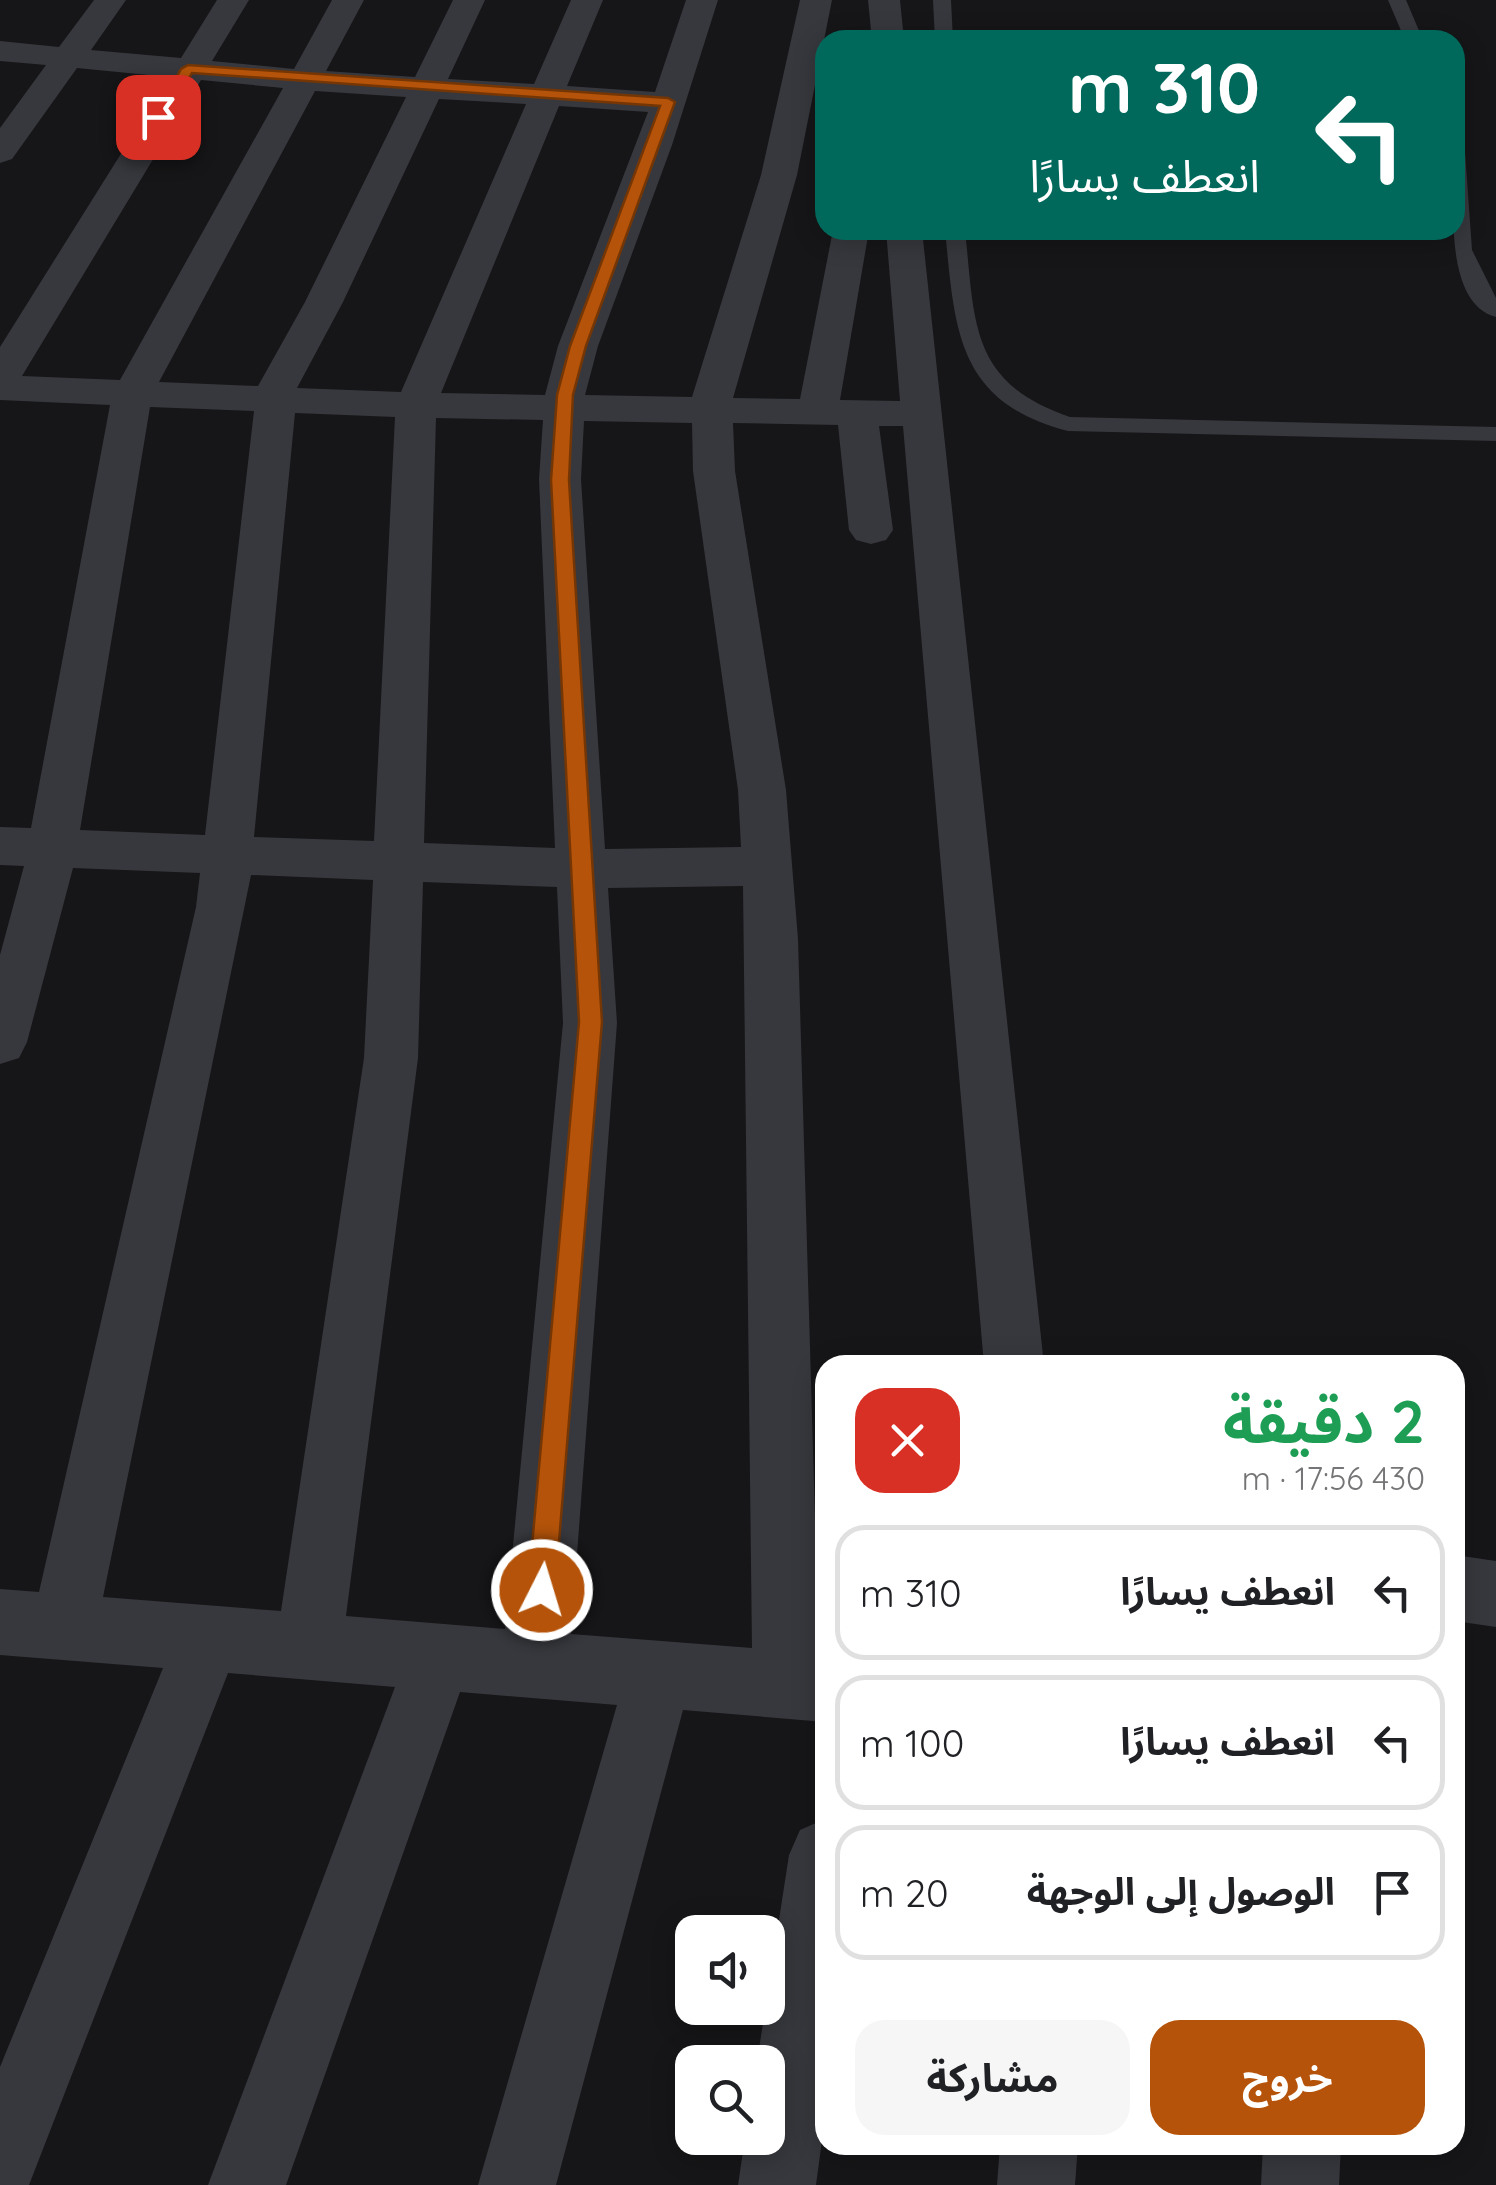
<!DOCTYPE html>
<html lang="ar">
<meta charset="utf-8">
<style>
:root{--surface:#fff;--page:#f6f6f6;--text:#202124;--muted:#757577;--line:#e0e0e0;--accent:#b45309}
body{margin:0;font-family:Quicksand,"Noto Sans Arabic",sans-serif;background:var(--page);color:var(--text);direction:rtl;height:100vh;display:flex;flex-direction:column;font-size:38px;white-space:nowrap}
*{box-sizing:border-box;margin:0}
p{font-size:32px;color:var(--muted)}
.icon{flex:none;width:55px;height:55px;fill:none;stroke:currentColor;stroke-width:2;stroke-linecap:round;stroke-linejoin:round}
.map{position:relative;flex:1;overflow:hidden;direction:ltr}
.side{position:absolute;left:815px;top:1355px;width:650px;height:800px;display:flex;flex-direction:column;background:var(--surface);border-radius:30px;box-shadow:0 5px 25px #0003;direction:rtl}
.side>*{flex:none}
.banner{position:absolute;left:815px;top:30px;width:650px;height:210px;border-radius:30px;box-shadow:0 5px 25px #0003;direction:rtl;background:#00695c;color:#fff;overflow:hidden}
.tools{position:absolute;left:675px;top:1915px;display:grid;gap:20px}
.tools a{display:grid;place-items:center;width:110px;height:110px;border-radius:20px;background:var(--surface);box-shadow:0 5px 25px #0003;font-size:50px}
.pin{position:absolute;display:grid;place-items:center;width:85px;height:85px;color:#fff;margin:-42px;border-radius:20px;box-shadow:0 5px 15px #0006}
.me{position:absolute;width:110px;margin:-55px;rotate:5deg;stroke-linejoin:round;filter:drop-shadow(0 0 8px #0008)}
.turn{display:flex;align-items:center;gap:35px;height:210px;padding:0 40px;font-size:45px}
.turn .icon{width:130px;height:130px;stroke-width:2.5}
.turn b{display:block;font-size:70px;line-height:85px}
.round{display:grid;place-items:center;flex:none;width:105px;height:105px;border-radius:30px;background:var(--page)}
.summary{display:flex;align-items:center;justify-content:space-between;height:170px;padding:0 40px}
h1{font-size:60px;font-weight:700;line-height:75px;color:#1e9e55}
.primary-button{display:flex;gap:20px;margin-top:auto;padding:20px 40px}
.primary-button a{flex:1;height:115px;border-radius:30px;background:var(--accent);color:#fff;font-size:40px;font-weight:700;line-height:115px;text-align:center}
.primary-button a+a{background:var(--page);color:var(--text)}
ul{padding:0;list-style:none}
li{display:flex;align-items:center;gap:30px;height:135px;margin:0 20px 15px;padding:0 20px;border:5px solid var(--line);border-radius:30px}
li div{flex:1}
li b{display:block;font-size:38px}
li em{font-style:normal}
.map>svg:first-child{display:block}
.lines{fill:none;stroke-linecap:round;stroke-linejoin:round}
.service{fill:#37383d;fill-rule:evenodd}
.minor{fill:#37383d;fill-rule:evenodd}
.route{fill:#b45309;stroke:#753606;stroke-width:2.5}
</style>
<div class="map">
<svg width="1496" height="2185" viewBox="0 0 1496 2185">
<rect width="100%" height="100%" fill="#161618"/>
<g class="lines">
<!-- service -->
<path class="service" d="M933,0H951L953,40H935Z
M1388,0H1406L1423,40H1405Z
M1455,146L1465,152L1472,250L1496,298V317C1440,302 1455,189 1455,146Z
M945,230H965C975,322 969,383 1070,417L1496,427V441L1068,431C956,402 955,329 945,230Z"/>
<!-- minor -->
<path class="minor" d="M94,0H126L91,50L181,58L217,0H249L212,61L294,69L332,0H364L326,71L415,77L453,0H485L448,79L534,84L571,0H603L567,86L655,92L686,0H718L672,145L598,346L585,395L692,397L761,175L800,0H832L797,175L733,398L800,399L833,230H869L840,400L900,401L886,230H922L1044,1365H984L903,426H879L893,530L886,540L871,544L856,540L849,530L838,425L733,423L735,471L786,790L798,939L819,1654H825V1722L683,1710L556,2185H478L617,1705L460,1692L286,2185H208L395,1687L228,1673L29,2185H0V2067L163,1668L0,1655V1589L39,1592L196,907L200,873L73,868L27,1042L19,1058L0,1064V955L24,866L0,865V827L31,828L110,405L0,400V347L169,77L77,68L12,159L0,163V128L46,65L0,61V41L59,47ZM201,80L283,88L120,380L22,376ZM315,91L406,97L305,302L258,386L159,382ZM439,99L526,104L401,392L297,388L343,302ZM559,106L648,112L558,346L545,395L441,393ZM150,407L254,411L205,835L80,830ZM295,413L395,417L374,841L254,837ZM436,418L543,420L539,479L555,848L424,843ZM584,421L692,423L693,471L738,790L741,847L605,849L581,479ZM251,875L373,880L364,1058L281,1611L103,1597ZM423,882L557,887L563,1023L505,1629L346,1616L418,1058ZM743,886L752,1648L571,1634L617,1023L608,888Z
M868,0H900L904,40H872Z
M1455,1555L1496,1561V1627L1455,1621Z
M825,1819V2118L816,2185H738L745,2138H768V2062H757L789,1855L800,1830Z
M1000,2145H1078L1075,2185H997Z
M1263,2145H1341L1339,2185H1261Z"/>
</g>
<!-- route -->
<path class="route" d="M188,65L668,98L675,102L586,346L573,395L569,480L602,1022L555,1590L551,1600L542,1604L532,1600L528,1590L579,1022L551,480L557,395L570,346L660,106L192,73L164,120H153L181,69Z"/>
</svg>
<div class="tools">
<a><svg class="icon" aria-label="sound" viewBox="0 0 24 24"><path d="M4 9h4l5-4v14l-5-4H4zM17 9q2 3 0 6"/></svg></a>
<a><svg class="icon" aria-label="search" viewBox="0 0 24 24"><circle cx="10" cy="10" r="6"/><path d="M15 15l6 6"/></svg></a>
</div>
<div class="pin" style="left:158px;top:117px;background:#d93025"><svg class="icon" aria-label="arrive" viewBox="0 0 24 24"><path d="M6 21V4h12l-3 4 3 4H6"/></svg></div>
<svg class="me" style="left:542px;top:1590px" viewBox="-20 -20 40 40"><circle r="17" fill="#b45309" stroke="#fff" stroke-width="3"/><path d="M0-11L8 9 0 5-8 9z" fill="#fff"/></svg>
<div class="banner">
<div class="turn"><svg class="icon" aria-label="left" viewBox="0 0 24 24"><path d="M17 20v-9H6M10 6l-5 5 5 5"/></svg><div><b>310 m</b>انعطف يسارًا</div></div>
</div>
<section class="side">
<div class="summary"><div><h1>2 دقيقة</h1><p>430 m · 17:56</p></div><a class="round" style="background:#d93025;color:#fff"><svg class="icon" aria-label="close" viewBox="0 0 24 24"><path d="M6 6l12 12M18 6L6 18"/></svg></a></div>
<ul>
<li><svg class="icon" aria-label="left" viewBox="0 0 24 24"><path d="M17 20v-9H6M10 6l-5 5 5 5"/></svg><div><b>انعطف يسارًا</b></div><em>310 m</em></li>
<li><svg class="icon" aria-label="left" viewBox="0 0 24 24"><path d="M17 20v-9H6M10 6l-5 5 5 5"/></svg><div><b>انعطف يسارًا</b></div><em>100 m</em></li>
<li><svg class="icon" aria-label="arrive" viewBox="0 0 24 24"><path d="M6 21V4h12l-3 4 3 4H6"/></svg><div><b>الوصول إلى الوجهة</b></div><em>20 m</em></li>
</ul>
<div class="primary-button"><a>خروج</a><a>مشاركة</a></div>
</section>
</div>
